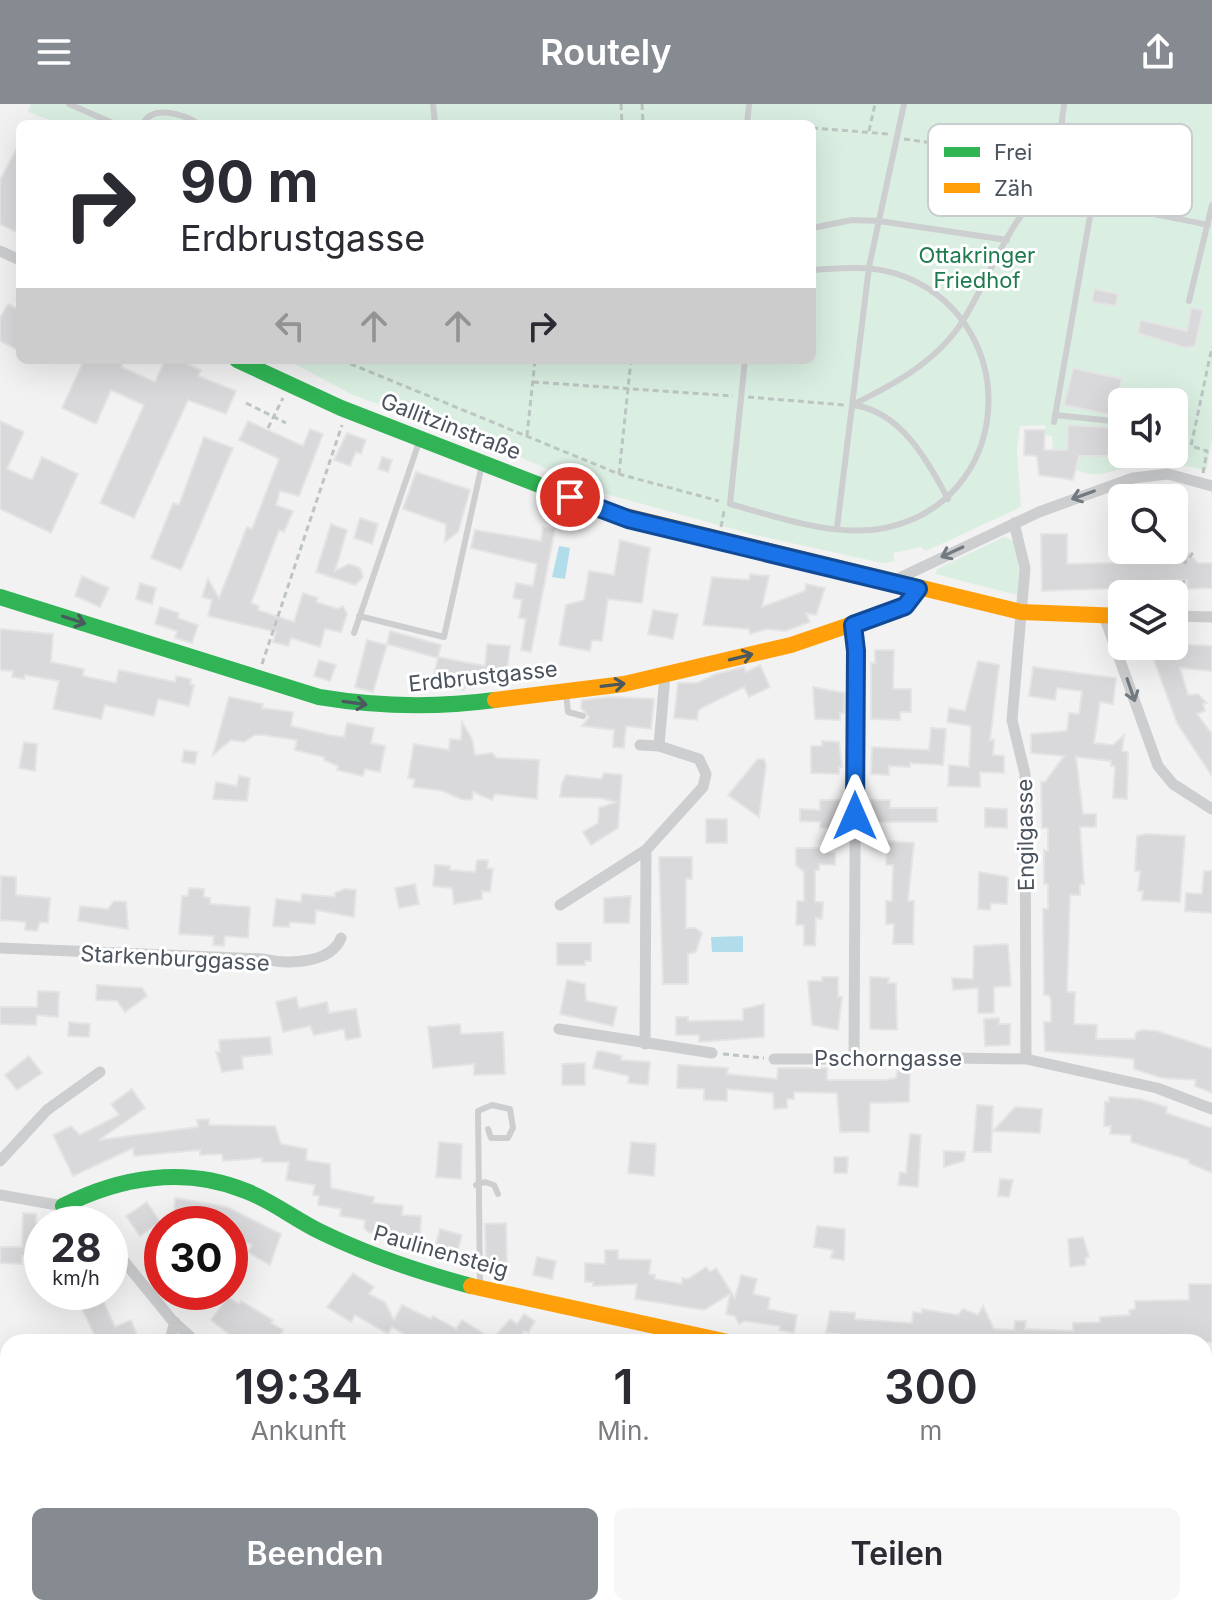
<!DOCTYPE html>
<html lang="de">
<meta charset="utf-8">
<style>
:root{--surface:#fff;--page:#f7f7f7;--text:#2b2b33;--muted:#7c7c81;--accent:#868b92}
body{margin:0;font-family:Inter,sans-serif;background:var(--page);color:var(--text);height:100vh;display:flex;flex-direction:column;font-size:30px;white-space:nowrap}
*{box-sizing:border-box;margin:0}
p{font-size:26px;color:var(--muted)}
.icon{flex:none;width:44px;height:44px;fill:none;stroke:currentColor;stroke-width:2;stroke-linecap:round;stroke-linejoin:round}
.map{position:relative;flex:1;overflow:hidden}
.side{position:absolute;left:0px;top:1230px;width:1212px;height:282px;display:flex;flex-direction:column;background:var(--surface);border-radius:24px 24px 0 0;box-shadow:0 8px 32px #0002}
.side>*{flex:none}
.hud{position:absolute;left:16px;top:16px;width:800px;height:244px;border-radius:12px;box-shadow:0 8px 32px #0002;background:#fff;color:var(--text);overflow:hidden}
.fabs{position:absolute;left:1108px;top:284px;display:grid;gap:16px}
.fabs a{display:grid;place-items:center;width:80px;height:80px;border-radius:12px;background:var(--surface);box-shadow:0 8px 32px #0002;font-size:40px}
.speed{position:absolute;left:24px;top:1102px;display:flex;gap:16px;font-size:40px;font-weight:700;text-align:center}
.speed>*{display:grid;place-content:center;width:104px;height:104px;border-radius:50%;background:var(--surface);box-shadow:0 8px 32px #0002;line-height:1}
.speed small{font-size:20px;font-weight:400}
.speed .limit{border:12px solid #d22;background:#fff;color:#111}
.pin{position:absolute;display:grid;place-items:center;width:68px;height:68px;color:#fff;margin:-34px;border:4px solid #fff;border-radius:50%;box-shadow:0 2px 8px #0007}
.me{position:absolute;width:88px;margin:-44px;rotate:0deg;stroke-linejoin:round;filter:drop-shadow(0 0 6px #0008)}
.turn{display:flex;align-items:center;gap:28px;height:168px;padding:0 32px;font-size:36px}
.turn .icon{width:104px;height:104px;stroke-width:2.5}
.turn b{display:block;font-size:56px;line-height:68px}
.lanes{display:flex;align-items:center;height:76px;padding:0 32px;background:#0003;justify-content:center;gap:40px;direction:ltr}
.lanes .off{opacity:.35}
.eta{display:flex;justify-content:space-evenly;align-items:center;height:136px;text-align:center}
.eta b{font-size:48px;font-weight:600;line-height:56px}
.primary-button{display:flex;gap:16px;margin-top:auto;padding:16px 32px}
.primary-button a{flex:1;height:92px;border-radius:12px;background:var(--accent);color:#fff;font-size:32px;font-weight:600;line-height:92px;text-align:center}
.primary-button a+a{background:var(--page);color:var(--text)}
header{display:flex;justify-content:space-between;align-items:center;height:104px;padding:0 32px;background:var(--accent);color:#fff;font-size:36px;font-weight:600}
.map>svg:first-child{display:block}
.green{fill:#daefe2;fill-rule:evenodd}
.water{fill:#b1ddea}
.building{fill:#d9d9db;stroke:#e4e4e5;stroke-width:2}
.lines{fill:none;stroke-linecap:round;stroke-linejoin:round}
.path{stroke:#bcc5c2;stroke-width:3;stroke-dasharray:6 4;stroke-linecap:butt}
.lane{stroke:#cdced0;stroke-width:6}
.street{stroke:#cdced0;stroke-width:11}
.fast{stroke:#30b455;stroke-width:16}
.slow{stroke:#ff9f0a;stroke-width:16}
.oneway{stroke:#727980}
.oneway2{stroke:#4a595e}
.route-casing{stroke:#114b97;stroke-width:20}
.route{stroke:#1a73e8;stroke-width:14}
.labels{text-anchor:middle;dominant-baseline:central;stroke-width:6;stroke-linejoin:round;paint-order:stroke}
.park-label{font-size:22px;fill:#1f7b4e;stroke:#fff}
.street-label{font-size:22px;fill:#4b545e;stroke:#fff}
.key{fill:#fff;stroke:#c9cccf;stroke-width:2}
.key-label{font-size:22px;fill:#4b545e}
</style>
<header><svg class="icon" aria-label="menu" viewBox="0 0 24 24"><path d="M4 6h16M4 12h16M4 18h16"/></svg>Routely<svg class="icon" aria-label="share" viewBox="0 0 24 24"><path d="M12 15V3M7 8l5-5 5 5M5 13v7h14v-7"/></svg></header>
<div class="map">
<svg width="1212" height="1511" viewBox="0 0 1212 1511">
<rect width="100%" height="100%" fill="#f3f2f2"/>
<!-- green -->
<path class="green" d="M31,0H1212V336L1206,367C1188,362 1168,357 1149,359C1106,365 1089,387 1053,346L1052,332L1046,331L1045,321L1020,322L1017,346L1021,403L926,447L921,443L893,449L895,457L882,459L751,430L606,390L492,341L353,291L287,256H812V20H60L28,8ZM1122,298H1174V350H1122Z
M1004,433L1015,437L1019,466L1017,491L935,470L937,465Z
M1204,1270H1212V1511H1139L1132,1504H1204Z
M998,1504H1113L1120,1511H992Z"/>
<!-- water -->
<path class="water" d="M559,442L570,444L565,475L552,473Z
M743,832V848H712L711,833Z"/>
<!-- building -->
<path class="building" d="M20,38V130L0,120V76Z
M1094,185L1118,190L1116,202L1092,198Z
M8,200L20,206V247L0,237V214Z
M1191,204L1203,206L1195,242L1186,244L1138,229L1140,216L1187,227Z
M84,256H124L121,263L155,278L165,256H178L201,266L198,272L236,287L226,310L188,296L134,414L100,399L144,301L111,286L96,320L62,304Z
M1073,264L1122,275L1113,311L1064,301Z
M0,317L24,328L7,365L32,376L42,353L78,370L51,429L0,405Z
M248,317L303,342L310,325L323,330L299,392L280,387L276,401L293,407L284,428L279,426L251,499L259,502L258,506L294,518L303,489L318,494L316,498L338,505L343,502L347,510L341,528L325,525L320,543L291,534L288,542L273,538L276,528L208,512L212,496L202,493L208,475L219,494L247,423L252,425L279,355L239,336Z
M1068,321L1122,324V352H1079L1073,376L1039,371L1037,352L1024,351L1025,326H1045L1044,346H1067Z
M347,329L366,336L361,350L356,348L350,362L334,356Z
M204,333L233,344L181,466L151,454L173,399L179,401Z
M382,353L392,356L388,368L378,365Z
M416,368L470,386L458,428L445,438L446,420L403,405Z
M360,414L378,420L372,440L354,434Z
M331,420L347,426L335,467L349,460L360,464L363,473L355,481L316,468Z
M543,423L555,425L531,548L521,546L526,515L519,514L522,496L513,494L516,479L533,482L537,460L471,444L475,426L541,437Z
M1041,430H1067V460L1156,458V446H1174V434L1198,459H1212V484L1187,485V476L1152,477L1151,483L1042,487Z
M620,436L650,444L642,499L608,495L602,537L592,536L590,547L559,541L566,501L584,496L589,467L614,471Z
M750,470L769,472L762,503L805,487L806,480L825,484L816,511L806,509L810,518L785,527L767,525L750,530L749,525L703,521L712,473L749,476Z
M82,472L109,484L100,503L75,492Z
M140,479L156,484L152,500L136,495Z
M160,503L179,509L178,514L198,521L192,539L175,534L177,527L155,520Z
M653,506L678,510L673,535L648,530Z
M0,525L53,530L51,558L84,565L83,572L116,579L119,566L175,578L176,572L191,575L190,580L194,581L189,602L158,595L154,612L105,601L101,615L53,605L59,577L25,571L24,575L12,573L13,567L0,566Z
M390,527L441,541L438,553L485,562L487,540L510,542L506,575L475,571L473,584L465,583L464,586L432,580L438,554L387,540Z
M367,536L387,541L373,588L355,583Z
M1174,540L1212,542V567L1180,564L1188,591L1198,590L1207,599L1203,600L1205,607L1197,610L1212,630V672L1177,619L1149,542Z
M875,546H894L893,585H911V608H900V616L871,615V559H875Z
M319,556L336,561L330,577L314,572Z
M978,557L999,561L990,636H994L993,651L1004,652V669L980,668V683L948,682L949,661L969,663L971,622L947,618L949,604L965,607Z
M760,561L770,583L749,593L744,583L703,603L698,607L697,616L674,614L678,579H697L716,570L744,563L746,568Z
M1033,563L1116,574L1113,600L1100,598L1094,639L1113,641L1124,631L1122,647L1128,648L1127,695L1113,694L1115,662H1111V657L1076,653L1083,710H1096V723H1080L1084,780H1080V791H1070L1067,888H1075L1074,920L1097,921L1096,935H1135L1136,928L1142,926L1157,927L1212,945V989L1195,982L1196,976L1162,974L1134,965V955L1045,947L1044,918H1051V896L1049,891H1044L1043,805H1048V780H1044V746L1048,747V724H1042L1041,678H1045L1064,652L1031,649V630L1067,627L1069,609L1079,610L1082,587L1057,584L1055,596L1029,592Z
M813,583L845,589L844,609H840V616L815,615Z
M229,593L263,600L262,604L293,608L291,622L329,631L344,633L347,619L374,624L371,639L385,642L380,668L365,665L363,672L337,666L338,662L324,656V653L295,646L297,636L263,631H255L244,638L231,636L213,651Z
M611,593L654,595L651,625L626,622L624,644L613,643L614,626L582,622L589,613L581,604L582,596Z
M462,618L472,635L475,651L492,649L497,654L539,656L537,695L495,690L492,696L473,688L472,696L461,695L443,687L413,683L415,675L408,674L414,640L449,646L450,635L461,636Z
M931,624L946,625L943,661L910,659V663L889,662V671L871,670L872,643L929,646Z
M822,637L839,638L842,663H839V670L811,669V642H822Z
M24,638L37,640L35,667L19,664Z
M184,646L197,648L195,660L182,658Z
M758,655H764L766,661L759,713L728,691Z
M604,669L622,671L618,724L591,741L583,728L598,719L599,704L616,698L600,694L560,693L562,679L566,671L601,675Z
M239,672L250,674L247,697L213,695L216,678L237,682Z
M820,696H840L839,724H820V718L800,717V705L820,706Z
M871,696H890V704H937V718H871Z
M985,704L1007,705V724L985,723Z
M706,715H727V739H706Z
M1146,730L1185,732L1180,798L1142,796L1143,787H1138L1140,767H1135L1137,732Z
M887,737L914,739L908,797H914L913,840H893L894,820H886V797H892L893,761H886Z
M796,744H822V748L835,749V761L819,760V766H815V798H823L822,815L816,814L815,842L804,841V821H796L797,797H804V768L796,761Z
M659,753H692V775H686V824H695L702,829L696,848L688,850V880H663Z
M477,756H488L487,764L493,765L490,788L482,787V795L454,800L452,784L433,782L435,761L450,762V766L475,768Z
M1204,767H1212V809L1185,807L1186,789L1202,790Z
M979,768L1008,773L1007,800L991,799L990,806L978,805Z
M1,772L16,773V791L50,794L48,819L40,818L37,827L25,826L26,818L0,816Z
M415,780L419,800L399,804L395,784Z
M189,784L204,785V793L210,794V800L250,803L248,834L225,832L224,842L213,841L214,832L179,830L182,792H188Z
M345,785L356,786L354,813L316,806L315,820L290,818L289,823L273,822L276,795L301,798L302,790L335,793V789Z
M631,792L629,819H604V794Z
M114,797L126,798L128,825L78,817L80,802L108,805Z
M557,839H591V857H585V861H557Z
M1008,840L1011,882L994,883V909H978V884L953,886L952,874L973,875L974,842Z
M822,873H838V893H842L838,926L812,921L808,877H822Z
M870,873L889,874L888,879H896L897,926L870,925Z
M567,876L585,880L586,897L617,903L613,922L560,910Z
M97,881L142,884L147,892L125,908L117,897L96,896Z
M38,887L59,888L58,913L37,911L36,921L0,920V903H37Z
M296,893L299,904L327,898L329,909L356,905L361,933L346,936L344,925L314,931L310,922L283,928L276,898Z
M764,900V933L699,938V931H676V913H688V917L743,916V905Z
M999,914V920H1010V941L985,942L984,915Z
M69,918L90,920L89,933L68,932Z
M460,920L461,930L503,928L505,970L474,971V960L433,964L428,923Z
M270,933L272,950L242,953L243,965L222,968L216,948H220L219,936Z
M601,947L622,952L621,956L650,958L648,981L628,979L629,972L593,964L597,948Z
M29,952L42,969L17,986L5,971Z
M585,959V981H562V960Z
M678,961L728,964L727,970L777,975L778,964H827V976H884L896,974L897,967L910,968L909,998L870,999L869,1028H840L837,989L794,988V995H787V1004L774,1005L773,989L727,985V997L704,996V985L677,984Z
M132,985L145,1004L99,1036L198,1023L197,1016L209,1015V1021L275,1022L281,1040L307,1045L306,1056L330,1060L331,1084L374,1093L373,1099L403,1102L402,1111L421,1112L420,1134L368,1128L364,1124L365,1116L340,1112L341,1105L318,1101L319,1092L313,1091L315,1081L286,1076L289,1058H262V1054L223,1057L222,1050L200,1051V1046L134,1052L133,1044L73,1072L53,1031L71,1022L80,1031L119,1011L111,1000Z
M1109,993L1140,995L1167,1003L1166,1009L1212,1024V1069L1189,1059V1056L1131,1038V1031L1110,1030L1111,1022H1104L1105,998H1109Z
M977,1001L993,1002L991,1048H973Z
M1015,1003L1042,1005L1040,1029L993,1027Z
M910,1030L921,1031L918,1083L898,1081L900,1068L906,1069Z
M439,1038L462,1040L461,1075L436,1073Z
M631,1038L656,1040L654,1072L628,1069Z
M944,1047L965,1048L964,1057L944,1063Z
M834,1053H848L847,1069H834Z
M1000,1075L1013,1076L1009,1093L998,1092Z
M175,1094L227,1103L281,1130L270,1161L248,1148L252,1141L230,1131V1120L174,1118Z
M147,1098L160,1118L140,1132L126,1112Z
M23,1109L36,1110V1119H42V1152H22V1160L0,1159V1143H22Z
M506,1119L507,1163H486L485,1120Z
M817,1122L845,1125L844,1156L831,1154L833,1146L814,1143Z
M440,1125L462,1131L455,1156L433,1150Z
M1083,1133L1089,1153L1085,1154L1086,1161L1070,1163L1068,1135Z
M605,1146H618V1155L651,1156L649,1170L655,1171V1175L682,1180V1174L688,1175L706,1163L710,1168L716,1164L735,1194L741,1171L757,1175L753,1190L770,1194L768,1205L797,1211L794,1229L779,1226L780,1222L745,1217L739,1220L735,1212L726,1210L730,1190L704,1206L635,1195L637,1180L593,1182V1178H585V1159L605,1160Z
M537,1153L556,1157L552,1175L533,1171Z
M353,1169L374,1183L369,1190L385,1198L394,1216L402,1201L431,1215L433,1212L456,1225L462,1216L486,1231L482,1238H417L392,1223L388,1230L355,1211L351,1218L327,1203Z
M1189,1180H1212V1238H864L838,1235L839,1230L826,1229L830,1207L855,1209V1215L912,1219L913,1208L922,1209V1205L958,1211L963,1205L978,1211L983,1202L994,1225L1014,1226L1015,1217H1026L1025,1225L1073,1227V1219L1100,1218V1213L1130,1211L1129,1206L1135,1205V1197L1189,1196Z
M61,1188H106L101,1192L115,1223L131,1216L137,1231L131,1234L133,1238H98L79,1199L72,1202Z
M228,1193L239,1200L241,1197L273,1216L271,1219L283,1226L276,1238H239L211,1216Z
M524,1210L535,1217L528,1229L524,1227L518,1238H490L510,1215L517,1220Z"/>
<g class="lines">
<!-- path -->
<path class="path" d="M621,0L622,20
M642,0L643,20
M812,24L889,30
M869,27L875,0
M904,35L1047,55
M341,256L619,370L719,397
M533,278L733,292
M748,293L845,301
M246,299L286,319
M268,324L283,294
M527,332L535,256
M1203,369L1207,347L1191,342L1212,243
M619,370L631,256
M1182,413L1183,443L1192,450L1184,460
M721,423L724,407
M1182,500L1184,476
M262,560L342,321
M723,950L764,954
M885,955L941,954
M1204,1436L1208,1432
M0,1500H6
M266,1511L277,1504"/>
<!-- lane -->
<path class="lane" d="M69,0L115,20
M433,0L435,20
M1064,0L1055,75C1091,104 1162,110 1208,121
M143,20C152,0 183,10 199,20
M747,20L749,0
M812,124L852,116L879,117L1007,136
M1189,197L1212,101
M745,256L730,400C777,413 835,434 885,424C1013,397 1024,224 908,174C876,160 845,164 812,166
M852,301C895,280 938,257 964,215C992,169 1011,108 1055,75
M852,301C900,306 928,357 948,395
M1055,311L1122,318
M1054,318L1093,95
M837,424L869,163L904,0
M359,512L444,533L481,365
M354,529L420,335
M566,589L568,608L583,612
M476,1081L485,1078L494,1081L498,1090
M480,1181L478,1007L492,1001L510,1005L513,1024L508,1034H491L488,1025
M712,1511L718,1504"/>
<!-- street -->
<path class="street" d="M0,147L20,156
M1014,419L1025,464L1012,616L1025,670L1026,955
M891,478L1039,408L1133,374L1168,370L1212,382
M1104,512L1158,662L1173,680L1212,705
M1174,512L1212,513
M853,521L856,547L854,955
M640,641L659,642
M560,801L646,746L703,683L706,670L699,655L659,642L665,571
M0,844L263,855C286,860 330,861 341,834
M559,925L712,949
M645,940L646,746
M952,954L1026,955L1157,984L1212,1005
M774,955H873
M0,1057L47,1006L100,968
M0,1091L63,1102L91,1120
M110,1140L172,1216L196,1238
M169,1238L175,1218
M1204,1261H1212
M75,1504L80,1511
M489,1504L506,1511
M1122,1504L1130,1511
M62,1511L66,1504
M583,1511L589,1504"/>
<!-- fast -->
<path class="fast" d="M237,256L341,304L609,408
M0,493L319,593C379,603 434,604 495,596
M63,1102C120,1073 184,1062 246,1087C272,1097 296,1116 321,1128C370,1152 419,1168 471,1182"/>
<!-- slow -->
<path class="slow" d="M609,408L1021,508L1122,512
M495,596L624,580L791,541L905,502L918,485
M471,1182L728,1238"/>
</g>
<!-- one-way arrows -->
<defs><path id="oneway-shaft" d="M-6 0H5M1.5-3L5.5 0L1.5 3" fill="none" stroke-width="1.6" stroke-linecap="round" stroke-linejoin="round" transform="scale(2)"/></defs>
<g class="oneway">
<use href="#oneway-shaft" transform="translate(1083 391) rotate(160)"/>
<use href="#oneway-shaft" transform="translate(952 448) rotate(155)"/>
<use href="#oneway-shaft" transform="translate(1131 586) rotate(71)"/>
</g>
<g class="oneway2">
<use href="#oneway-shaft" transform="translate(74 516) rotate(18)"/>
<use href="#oneway-shaft" transform="translate(741 553) rotate(-14)"/>
<use href="#oneway-shaft" transform="translate(613 581) rotate(-7)"/>
<use href="#oneway-shaft" transform="translate(355 599) rotate(8)"/>
</g>
<g class="lines">
<defs>
<path id="route" d="M570,393L628,415L918,485L905,502L853,521L856,547L855,712"/>
</defs>
<!-- route casing -->
<use href="#route" class="route-casing"/>
<!-- route -->
<use href="#route" class="route"/>
</g>
<g class="labels">
<!-- park labels -->
<g class="park-label">
<text x="977" y="151">Ottakringer<tspan x="977" dy="25">Friedhof</tspan></text>
</g>
<!-- street labels -->
<g class="street-label">
<text transform="translate(451 322) rotate(21)">Gallitzinstraße</text>
<text transform="translate(483 572) rotate(-6)">Erdbrustgasse</text>
<text transform="translate(1025 731) rotate(-91)">Engilgasse</text>
<text transform="translate(175 854) rotate(3)">Starkenburggasse</text>
<text x="888" y="954">Pschorngasse</text>
<text transform="translate(441 1147) rotate(16)">Paulinensteig</text>
</g>
</g>
<!-- legend -->
<rect x="928" y="20" width="264" height="92" rx="12" class="key"/>
<rect x="944" y="43" width="36" height="10" fill="#30b455"/>
<rect x="944" y="79" width="36" height="10" fill="#ff9f0a"/>
<g class="key-label">
<text x="994" y="56">Frei</text>
<text x="994" y="92">Zäh</text>
</g>
</svg>
<div class="fabs">
<a><svg class="icon" aria-label="sound" viewBox="0 0 24 24"><path d="M4 9h4l5-4v14l-5-4H4zM17 9q2 3 0 6"/></svg></a>
<a><svg class="icon" aria-label="search" viewBox="0 0 24 24"><circle cx="10" cy="10" r="6"/><path d="M15 15l6 6"/></svg></a>
<a><svg class="icon" aria-label="layers" viewBox="0 0 24 24"><path d="M12 4l9 5-9 5-9-5zM3 14l9 5 9-5"/></svg></a>
</div>
<div class="speed"><div>28<small>km/h</small></div><div class="limit">30</div></div>
<div class="pin" style="left:570px;top:393px;background:#d93025"><svg class="icon" aria-label="arrive" viewBox="0 0 24 24"><path d="M6 21V4h12l-3 4 3 4H6"/></svg></div>
<svg class="me" style="left:855px;top:712px" viewBox="-20 -20 40 40"><path d="M0-17L14 15 0 8-14 15z" fill="#1a73e8" stroke="#fff" stroke-width="4"/></svg>
<div class="hud">
<div class="turn"><svg class="icon" aria-label="right" viewBox="0 0 24 24"><path d="M7 20v-9h11M14 6l5 5-5 5"/></svg><div><b>90 m</b>Erdbrustgasse</div></div>
<div class="lanes"><svg class="icon off" aria-label="left" viewBox="0 0 24 24"><path d="M17 20v-9H6M10 6l-5 5 5 5"/></svg><svg class="icon off" aria-label="ahead" viewBox="0 0 24 24"><path d="M12 20V5M6 11l6-6 6 6"/></svg><svg class="icon off" aria-label="ahead" viewBox="0 0 24 24"><path d="M12 20V5M6 11l6-6 6 6"/></svg><svg class="icon" aria-label="right" viewBox="0 0 24 24"><path d="M7 20v-9h11M14 6l5 5-5 5"/></svg></div>
</div>
<section class="side">
<div class="eta">
<div><b>19:34</b><p>Ankunft</p></div>
<div><b>1</b><p>Min.</p></div>
<div><b>300</b><p>m</p></div>
</div>
<div class="primary-button"><a>Beenden</a><a>Teilen</a></div>
</section>
</div>
